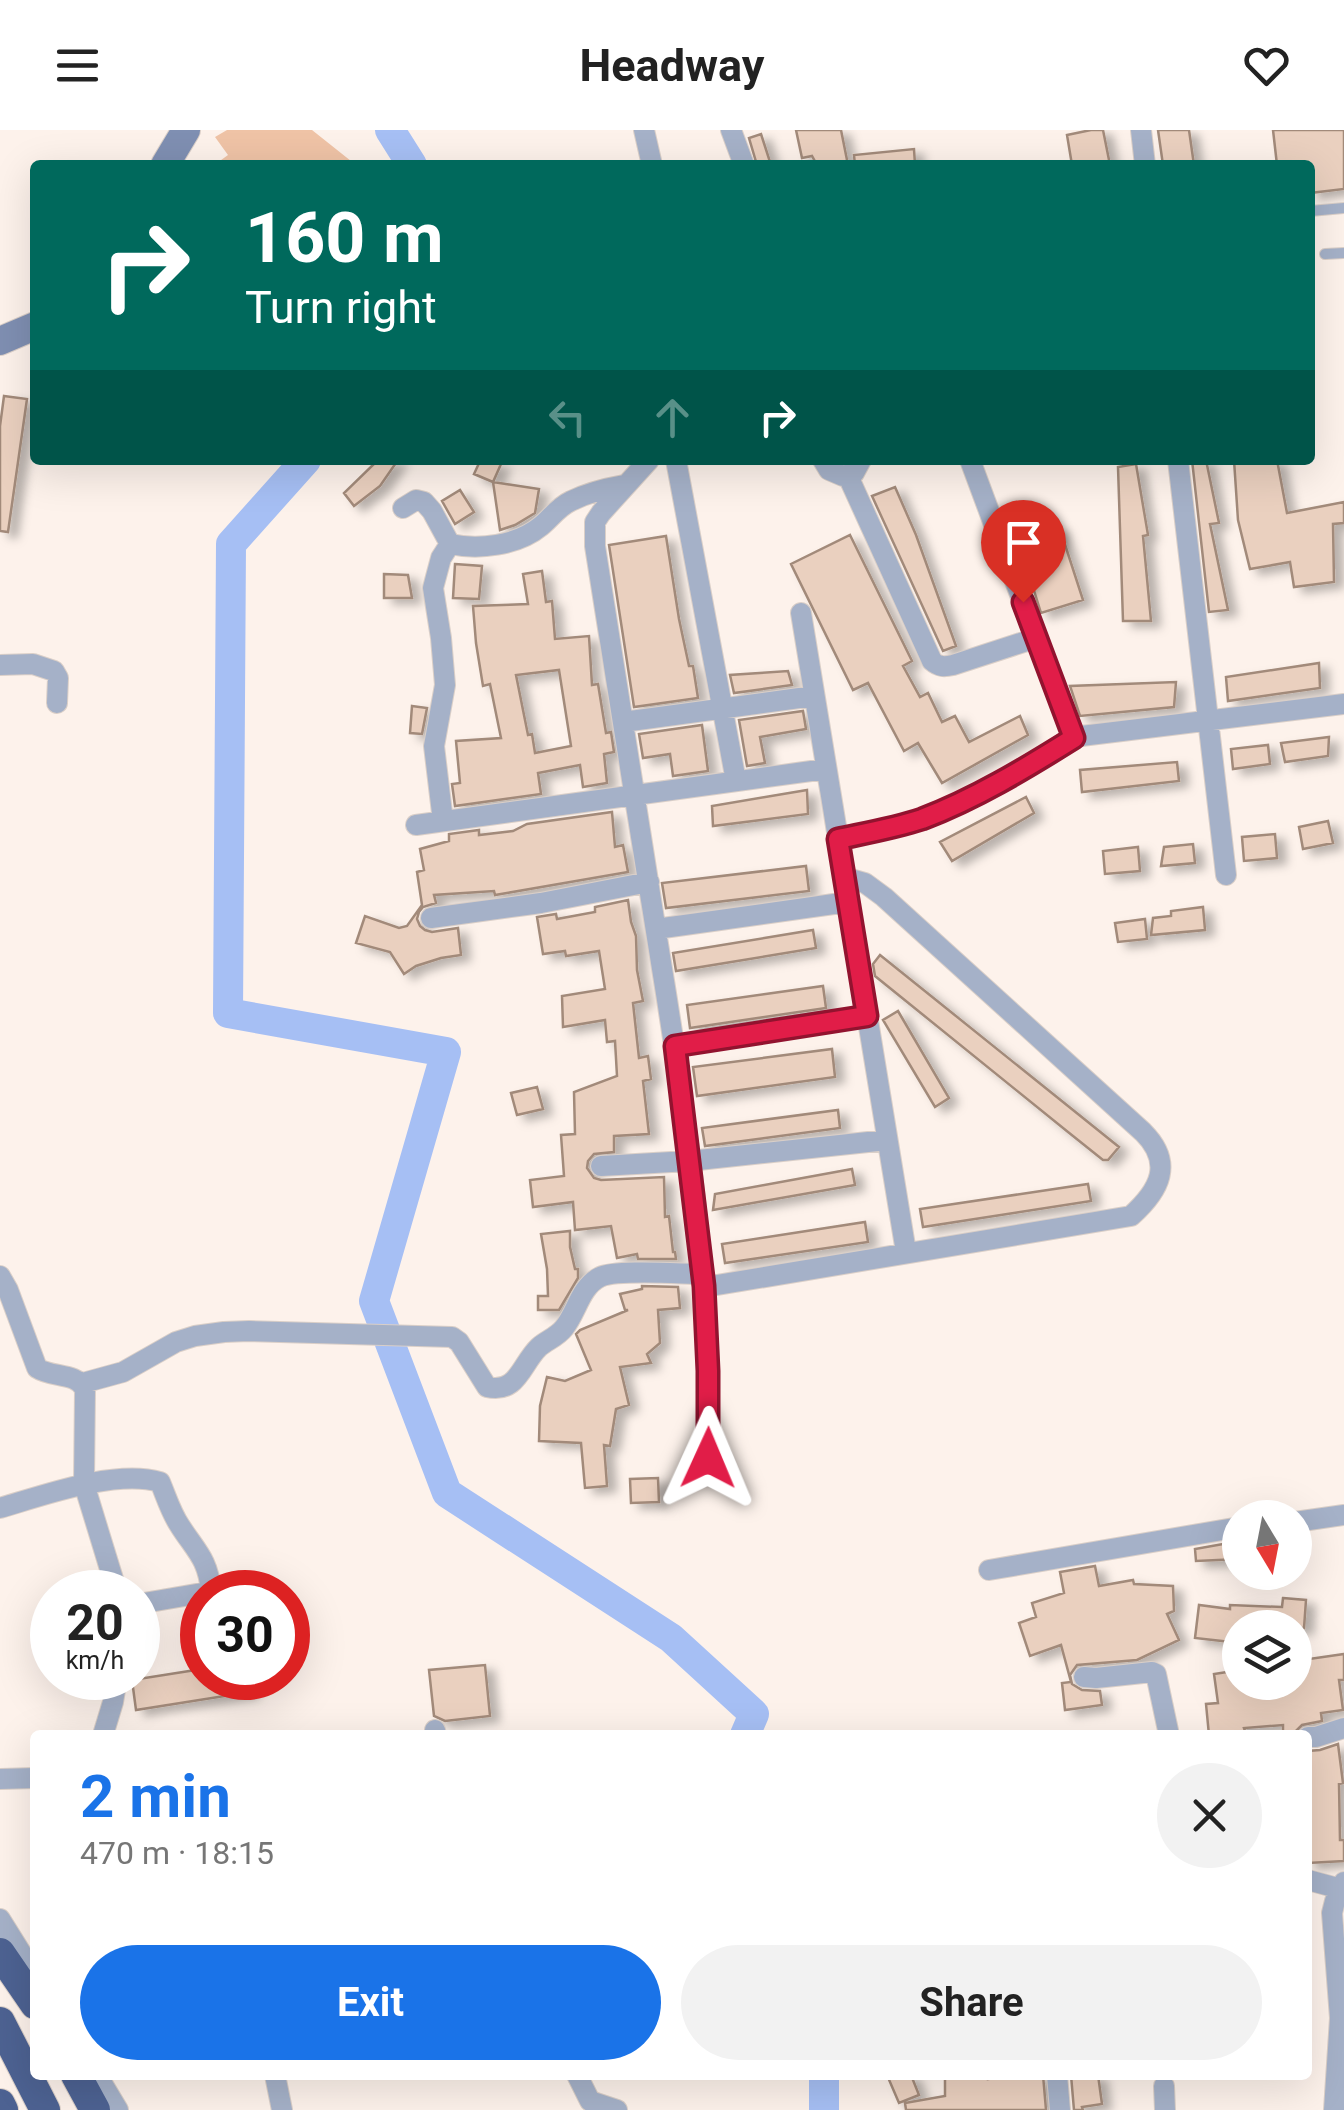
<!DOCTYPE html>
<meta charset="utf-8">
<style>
:root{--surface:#fff;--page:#f2f2f2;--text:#222;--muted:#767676;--accent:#1a73e8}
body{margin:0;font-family:Roboto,sans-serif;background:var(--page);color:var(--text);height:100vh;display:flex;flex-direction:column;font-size:38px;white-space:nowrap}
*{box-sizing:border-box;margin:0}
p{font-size:32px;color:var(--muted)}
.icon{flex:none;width:55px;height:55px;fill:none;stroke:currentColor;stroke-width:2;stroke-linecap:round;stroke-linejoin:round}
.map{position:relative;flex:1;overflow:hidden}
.panel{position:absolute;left:30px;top:1600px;width:1282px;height:350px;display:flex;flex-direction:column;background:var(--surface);border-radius:10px;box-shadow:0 10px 40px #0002}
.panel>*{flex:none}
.hud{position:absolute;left:30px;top:30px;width:1285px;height:305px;border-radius:10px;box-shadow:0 10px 40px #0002;background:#00695c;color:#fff;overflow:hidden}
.needle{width:65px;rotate:170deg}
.fabs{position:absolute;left:1222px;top:1370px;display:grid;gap:20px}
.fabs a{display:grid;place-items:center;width:90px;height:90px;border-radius:50%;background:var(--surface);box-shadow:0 10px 40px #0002;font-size:50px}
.speed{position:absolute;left:30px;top:1440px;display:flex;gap:20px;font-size:50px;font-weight:700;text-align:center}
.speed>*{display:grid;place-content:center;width:130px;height:130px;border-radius:50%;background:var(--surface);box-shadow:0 10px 40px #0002;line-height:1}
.speed small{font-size:25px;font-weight:400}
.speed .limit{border:15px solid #d22;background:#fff;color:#111}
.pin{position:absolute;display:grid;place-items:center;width:85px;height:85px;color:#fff;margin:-102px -42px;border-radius:50% 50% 50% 0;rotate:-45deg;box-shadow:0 0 10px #0007}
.pin .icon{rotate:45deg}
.me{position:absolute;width:110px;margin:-55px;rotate:1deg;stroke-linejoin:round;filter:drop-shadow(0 0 8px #0008)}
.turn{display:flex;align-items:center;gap:35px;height:210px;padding:0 50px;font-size:45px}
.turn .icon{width:130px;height:130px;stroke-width:2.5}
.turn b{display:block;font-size:70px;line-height:85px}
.lanes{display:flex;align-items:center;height:95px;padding:0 50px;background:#0003;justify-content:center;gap:50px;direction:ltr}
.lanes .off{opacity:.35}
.round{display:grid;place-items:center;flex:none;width:105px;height:105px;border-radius:52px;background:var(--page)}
.summary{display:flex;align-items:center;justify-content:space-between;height:170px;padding:0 50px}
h1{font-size:60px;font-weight:700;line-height:75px;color:var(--accent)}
.cta{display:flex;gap:20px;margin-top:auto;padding:20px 50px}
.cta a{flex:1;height:115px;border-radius:60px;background:var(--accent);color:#fff;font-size:40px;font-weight:700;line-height:115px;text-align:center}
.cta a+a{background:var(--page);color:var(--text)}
header{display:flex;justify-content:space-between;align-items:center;height:130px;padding:0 50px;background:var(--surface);font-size:45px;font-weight:700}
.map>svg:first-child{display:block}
.green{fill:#efc3a6}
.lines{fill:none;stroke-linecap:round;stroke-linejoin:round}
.river{stroke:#a6bff4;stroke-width:30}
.building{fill:#ead0bf;stroke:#a28a7a;stroke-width:2.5;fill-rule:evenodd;filter:url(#shadow)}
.lane-casing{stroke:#dacfc8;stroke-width:12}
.street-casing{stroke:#dacfc8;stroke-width:22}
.secondary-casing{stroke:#dacfc8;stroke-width:30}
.highway-casing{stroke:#dacfc8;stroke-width:32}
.lane{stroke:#a5b1c8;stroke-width:10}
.street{stroke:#a5b1c8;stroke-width:20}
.secondary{stroke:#7f8fb2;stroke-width:28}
.highway{stroke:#4d6292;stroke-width:30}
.route-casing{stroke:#92132f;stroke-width:25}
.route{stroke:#e11d48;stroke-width:18}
</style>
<header><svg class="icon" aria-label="menu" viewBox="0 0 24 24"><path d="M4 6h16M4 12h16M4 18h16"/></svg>Headway<svg class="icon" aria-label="heart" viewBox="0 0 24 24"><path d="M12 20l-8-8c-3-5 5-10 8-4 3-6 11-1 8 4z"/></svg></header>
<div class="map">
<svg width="1344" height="1980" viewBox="0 0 1344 1980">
<defs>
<filter id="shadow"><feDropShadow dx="9" dy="5.5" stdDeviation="5" flood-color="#0004"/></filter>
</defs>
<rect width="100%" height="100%" fill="#fdf2eb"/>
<!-- green -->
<path class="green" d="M227,0H312L356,35H218L217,33L228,25L215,7Z"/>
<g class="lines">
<!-- river -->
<path class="river" d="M390,0L412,35
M306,330L231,414L228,883L446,922L374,1171L447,1363L671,1508L754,1584L745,1605
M824,1945V1980"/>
</g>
<!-- building -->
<path class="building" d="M796,0H841L848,35H817L812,26L802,28Z
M1091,0H1103L1110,35H1072L1067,5Z
M1158,0H1189L1194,35H1163Z
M1273,0H1344V59L1310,63V35H1277Z
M761,4L771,35H757L749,8Z
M914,19L915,35H855L854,25Z
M4,266L27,269L8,402L0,401V296Z
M378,330H398L380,356L354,376L344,363Z
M1192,330H1206L1219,393L1210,394L1228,480L1209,482Z
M1234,330H1277L1287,383L1344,372V393L1333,394L1334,452L1294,457L1290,432L1250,439L1238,390Z
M480,331L501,334L493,352L474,344Z
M1136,334L1148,405L1143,406L1151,491H1123L1118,337Z
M493,352L539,359L535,383L515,395L500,400Z
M895,357L916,405L956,516L943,521L872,366Z
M460,360L474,382L455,394L442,371Z
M1059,396L1083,470L1041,483L1018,409Z
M850,405L912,531L903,536L920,567L928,563L942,592L955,586L969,612L1020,586L1028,605L942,653L918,613L904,621L868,553L853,560L791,434Z
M666,406L679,489L689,536H693L698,568L634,577L609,415Z
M455,434L482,436L479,469L453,468Z
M542,441L546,472L552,471L555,509L589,506L592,555L598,554L606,603L611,602L614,622L604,624L607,653L583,657L580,635L538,643L541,664L455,676L452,654L460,653L456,611L501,608L490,554L483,556L476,513L473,476L528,474L523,444ZM559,540L571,616L535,623L532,604L528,605L516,545Z
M384,444L408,445L412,468H384Z
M1319,533L1320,558L1228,571L1226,547Z
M788,541L792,555L734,563L730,545Z
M1176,552L1174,577L1080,586L1070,556Z
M412,576L427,578L422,604L410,603Z
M803,581L806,599L760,607L765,633L747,636L739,590Z
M702,595L708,641L673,646L670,624L643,628L639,604Z
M1329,607L1328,626L1285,632L1281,613Z
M1268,615L1270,634L1233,639L1231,619Z
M1177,632L1179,651L1082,662L1080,640Z
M807,660L808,684L713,696L712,676Z
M1026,667L1034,683L952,731L940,712Z
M612,682L615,717L623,715L628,742L495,765L494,761L434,765L436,773L423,777L419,782L417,789L420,796L425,800L432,802L458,798L461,825L441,828L416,836L404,844L390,822L356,813L365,786L399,798L407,796L422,775L417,742L424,740L420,719L449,711V704L479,700V705L513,701L527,694Z
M1328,691L1333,713L1303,719L1299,697Z
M1275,704L1277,728L1244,731L1242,707Z
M1193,714L1195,733L1161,736L1164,717Z
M1138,717L1140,741L1105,744L1103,721Z
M806,736L809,761L666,778L662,753Z
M628,770L631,792L636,806L637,840L643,871L633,873L639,928L648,926L651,949L643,951L649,1004L614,1006V1022L594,1024L588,1031L587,1038L594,1048L601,1050L664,1047L665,1087L669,1086L673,1122H675L676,1129H638L637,1124L617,1128L611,1096L575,1100L573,1072L533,1077L530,1050L564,1046L561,1005L575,1004L574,962L617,946L615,911L607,912L605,890L563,897L562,866L605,859L599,821L566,826L565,821L543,824L537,787L556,784L557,789L595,782V777Z
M1203,777L1205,800L1151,805L1153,788L1171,786V781Z
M1145,789L1147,809L1118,812L1115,793Z
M813,800L816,818L676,841L673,823Z
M880,825L1119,1017L1108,1030H1103L1068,1002L875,846L873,834Z
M823,856L826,878L690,898L687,875Z
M898,881L949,968L935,977L883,890Z
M832,919L835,947L697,966L693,937Z
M537,957L543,979L517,985L511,963Z
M838,980L840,998L705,1016L702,998Z
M852,1039L855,1055L713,1080L715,1064Z
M1088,1054L1091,1071L923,1097L920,1079Z
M865,1092L868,1112L725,1133L722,1114Z
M570,1101V1117L575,1139H578V1148L559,1180H538V1166H548L547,1139L541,1104Z
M642,1156L678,1157L680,1178L658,1180L660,1213L647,1224L651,1233L620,1237L629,1275L616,1279L610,1316L604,1315L607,1356L585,1358L581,1313L539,1311L540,1276L547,1247L565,1251L591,1240L576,1204L580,1200L628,1180H625L620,1164L642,1159Z
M658,1348L659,1372L631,1373L630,1349Z
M1240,1411V1429L1196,1431L1195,1419Z
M1095,1436L1099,1456L1133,1450L1134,1454L1173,1456L1174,1481L1167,1484L1179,1510L1137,1530L1077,1535L1070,1545L1072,1554L1082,1560L1100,1561L1102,1575L1065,1580L1062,1553L1071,1552L1061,1515L1030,1526L1019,1493L1036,1487L1032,1473L1064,1463L1060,1442Z
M1283,1468L1306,1470L1304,1498H1240V1513L1195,1508L1199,1475L1230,1479V1475L1282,1477Z
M1344,1524V1550H1339L1343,1580L1321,1583L1322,1591L1302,1595L1295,1602L1283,1603V1595L1244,1598L1245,1601L1209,1605L1206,1574L1218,1573L1214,1544L1240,1540V1552H1295V1531Z
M485,1535L490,1586L445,1591L434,1586L429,1540Z
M202,1539V1548H248L250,1562L136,1580L132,1550Z
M1338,1614L1343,1653L1339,1654L1340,1710H1344V1731L1308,1733V1621L1320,1620Z
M887,1945H911L919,1965L899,1973Z
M945,1945H988V1949L1014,1945L1015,1947L1043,1945L1046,1980H906L905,1973L945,1966Z
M1071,1945H1098L1102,1974L1082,1977L1083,1980H1074Z"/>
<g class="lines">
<defs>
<path id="lane" d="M1310,81L1344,78
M1325,124L1344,123"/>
<path id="street" d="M644,0L652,35
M731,0L744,35
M1141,0L1145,35
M649,330L601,383L595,392V416C616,548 637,681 658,814C686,984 712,1156 708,1329
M676,330L736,651
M823,330L829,340L843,346L854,343L861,330
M970,330L1073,607
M1178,330L1226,745
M848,346L932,531C939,537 944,537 953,535L1036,508
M403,378L416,370L424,372L432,381L450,414C478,420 517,416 541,396C551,388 558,377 571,371C587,363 607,358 624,355
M801,483L906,1122
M0,535L33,534L54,541L58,548L57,573
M623,592L814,566
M443,691L434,616L445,555L441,508L433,458L441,428L450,414
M416,695L826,639
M838,709C866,703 895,698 922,689C975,669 1026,638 1073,607L1344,574
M431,788L541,773L649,752
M656,799L848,772
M675,916L867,886
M601,1036L689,1031L887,1010
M0,1146L8,1160L37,1238C52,1248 76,1242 85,1259L84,1354L117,1462
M705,1157L1131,1086C1160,1060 1174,1033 1143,1002L884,767L865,753L844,747
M83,1253L123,1242L176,1212L195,1206L224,1202L249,1201L452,1207L459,1212L487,1257C518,1264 521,1234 539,1217C547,1210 557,1207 564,1198C577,1182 580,1157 600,1147C617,1139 681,1144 703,1144
M0,1378C44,1365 116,1339 160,1352C166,1366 171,1383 180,1396C196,1421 208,1429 211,1461
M1295,1392L1344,1385
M989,1440L1240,1397
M138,1474L202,1463
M1084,1547L1096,1548L1152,1542L1156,1544L1169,1605
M435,1600L436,1605
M103,1605L113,1572L117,1548
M1308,1607H1316L1344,1598
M0,1649L35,1648
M1308,1750L1341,1759
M0,1789L35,1845
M97,1945L118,1980
M275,1945L282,1980
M577,1945L590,1971L617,1980
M1057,1945L1060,1980
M1164,1956L1165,1980
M1334,1980L1340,1888L1332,1783L1335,1771L1344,1752"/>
<path id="secondary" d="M165,35L186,0
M0,211L35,196"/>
<path id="highway" d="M0,1823L35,1874
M0,1892L45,1980
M76,1945L95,1980
M0,1974L3,1980"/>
</defs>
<!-- lane casing -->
<use href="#lane" class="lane-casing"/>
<!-- street casing -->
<use href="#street" class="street-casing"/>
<!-- secondary casing -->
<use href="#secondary" class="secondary-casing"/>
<!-- highway casing -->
<use href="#highway" class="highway-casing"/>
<!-- lane -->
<use href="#lane" class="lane"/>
<!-- street -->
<use href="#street" class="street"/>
<!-- secondary -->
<use href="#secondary" class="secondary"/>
<!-- highway -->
<use href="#highway" class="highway"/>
</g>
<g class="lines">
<defs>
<path id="route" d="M708,1328V1241L704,1156L675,916L867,886L838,709C866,703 895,698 922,689C975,669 1026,638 1074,608L1023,472"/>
</defs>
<!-- route casing -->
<use href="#route" class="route-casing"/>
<!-- route -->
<use href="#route" class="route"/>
</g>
</svg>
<div class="fabs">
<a><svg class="needle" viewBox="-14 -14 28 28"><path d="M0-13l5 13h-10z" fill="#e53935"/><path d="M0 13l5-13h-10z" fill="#767676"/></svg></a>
<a><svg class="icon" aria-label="layers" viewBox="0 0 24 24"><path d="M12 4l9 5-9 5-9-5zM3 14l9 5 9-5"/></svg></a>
</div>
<div class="speed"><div>20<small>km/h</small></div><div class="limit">30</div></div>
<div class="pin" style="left:1023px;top:472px;background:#d93025"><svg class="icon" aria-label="arrive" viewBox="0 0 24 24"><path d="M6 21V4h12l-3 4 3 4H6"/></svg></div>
<svg class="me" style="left:708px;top:1328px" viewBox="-20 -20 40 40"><path d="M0-17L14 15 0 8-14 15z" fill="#e11d48" stroke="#fff" stroke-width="4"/></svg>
<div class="hud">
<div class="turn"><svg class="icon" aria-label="right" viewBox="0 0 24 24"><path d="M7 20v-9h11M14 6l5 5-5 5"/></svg><div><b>160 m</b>Turn right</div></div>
<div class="lanes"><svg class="icon off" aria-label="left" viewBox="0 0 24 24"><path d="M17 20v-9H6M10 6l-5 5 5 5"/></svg><svg class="icon off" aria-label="ahead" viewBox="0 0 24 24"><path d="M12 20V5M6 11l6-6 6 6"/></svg><svg class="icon" aria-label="right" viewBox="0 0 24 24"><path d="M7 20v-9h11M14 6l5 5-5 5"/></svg></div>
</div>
<section class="panel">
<div class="summary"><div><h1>2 min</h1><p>470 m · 18:15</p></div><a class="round"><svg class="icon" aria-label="close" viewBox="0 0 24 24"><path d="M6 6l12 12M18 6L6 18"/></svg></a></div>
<div class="cta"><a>Exit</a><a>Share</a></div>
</section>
</div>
